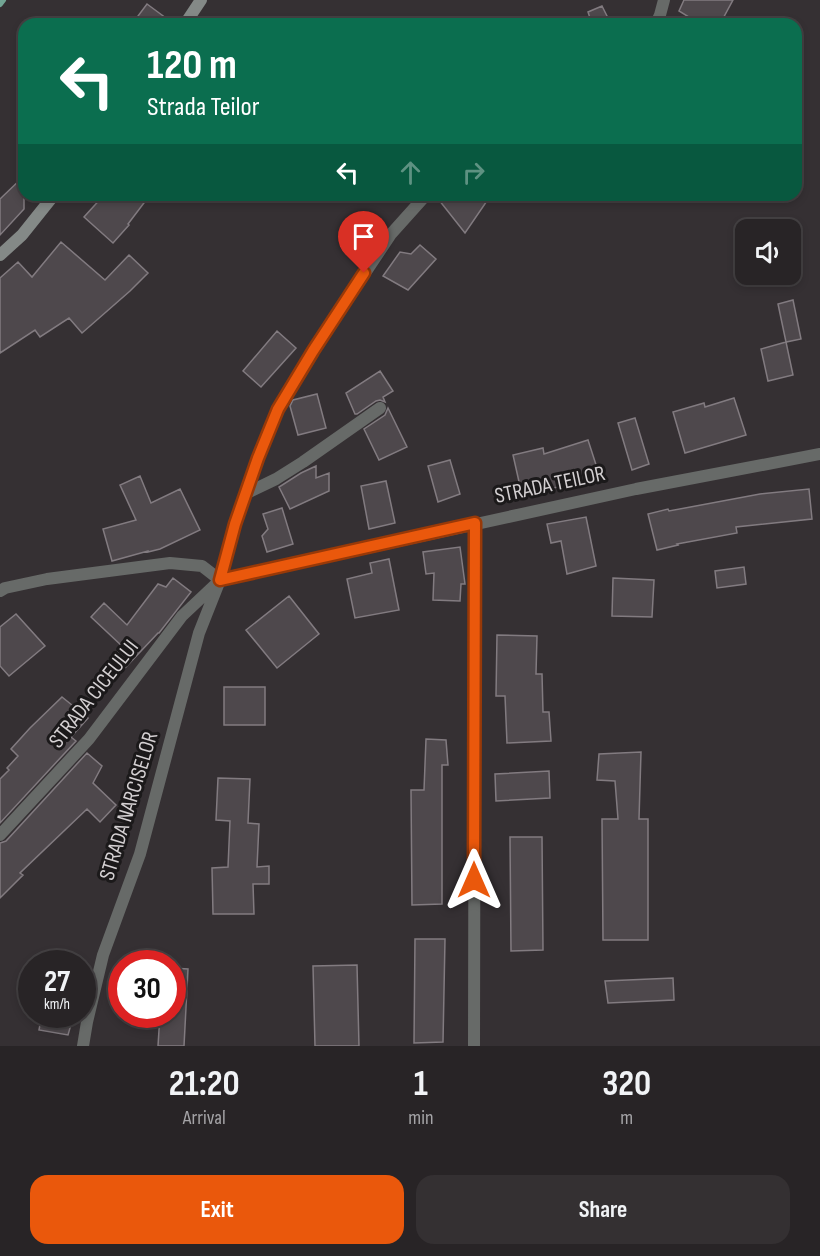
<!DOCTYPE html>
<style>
:root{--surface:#282426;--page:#343032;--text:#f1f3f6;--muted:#a5a4a7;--line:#444143;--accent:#ea580c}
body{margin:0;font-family:"Sofia Sans Condensed",sans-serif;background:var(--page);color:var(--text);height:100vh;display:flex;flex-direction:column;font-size:22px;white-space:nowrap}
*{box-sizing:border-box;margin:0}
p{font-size:20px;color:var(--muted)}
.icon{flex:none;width:33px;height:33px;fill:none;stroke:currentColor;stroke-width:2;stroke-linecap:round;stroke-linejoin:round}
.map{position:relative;height:1046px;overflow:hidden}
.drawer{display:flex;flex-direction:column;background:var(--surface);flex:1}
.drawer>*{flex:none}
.top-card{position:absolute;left:18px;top:18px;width:784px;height:183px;border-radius:18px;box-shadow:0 3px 9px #0003,0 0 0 2px var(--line);background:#0b6e4f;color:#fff;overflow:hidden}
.tools{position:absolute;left:735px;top:219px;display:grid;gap:12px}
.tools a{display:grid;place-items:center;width:66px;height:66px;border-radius:12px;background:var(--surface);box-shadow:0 3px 9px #0003,0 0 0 2px var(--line);font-size:30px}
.speed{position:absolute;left:18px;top:950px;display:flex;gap:12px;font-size:30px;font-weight:700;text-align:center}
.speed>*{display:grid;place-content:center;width:78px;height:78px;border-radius:50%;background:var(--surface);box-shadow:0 3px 9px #0003,0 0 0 2px var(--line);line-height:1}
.speed small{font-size:15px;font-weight:400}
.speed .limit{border:9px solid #d22;background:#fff;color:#111}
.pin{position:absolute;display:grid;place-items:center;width:51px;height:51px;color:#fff;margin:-62px -26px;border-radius:50% 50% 50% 0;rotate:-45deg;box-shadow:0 0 6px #0007}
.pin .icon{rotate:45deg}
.me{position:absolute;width:66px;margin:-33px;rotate:0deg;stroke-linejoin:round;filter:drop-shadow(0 0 4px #0008)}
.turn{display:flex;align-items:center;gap:21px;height:126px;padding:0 30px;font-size:27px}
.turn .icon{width:78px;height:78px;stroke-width:2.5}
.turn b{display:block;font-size:42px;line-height:51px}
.lanes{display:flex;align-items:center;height:57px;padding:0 30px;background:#0003;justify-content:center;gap:30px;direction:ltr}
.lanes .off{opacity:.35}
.eta{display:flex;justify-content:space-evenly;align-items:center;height:102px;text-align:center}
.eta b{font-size:36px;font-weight:700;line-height:42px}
.cta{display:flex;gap:12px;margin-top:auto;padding:12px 30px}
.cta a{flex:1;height:69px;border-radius:18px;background:var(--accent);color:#fff;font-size:24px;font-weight:700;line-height:69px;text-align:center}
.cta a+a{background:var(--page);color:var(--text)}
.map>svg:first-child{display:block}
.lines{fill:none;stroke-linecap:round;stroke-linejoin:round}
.stream{stroke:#72a594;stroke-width:6}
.building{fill:#4e484c;stroke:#827b80;stroke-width:1.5}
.street{stroke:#676a68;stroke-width:12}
.secondary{stroke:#848987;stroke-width:12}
.route-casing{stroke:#983908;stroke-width:15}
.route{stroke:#ea580c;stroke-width:10}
.labels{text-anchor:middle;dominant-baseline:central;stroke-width:6;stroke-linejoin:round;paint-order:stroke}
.street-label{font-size:22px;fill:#d4d0d2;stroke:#1b191a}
</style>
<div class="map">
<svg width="820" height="1046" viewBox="0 0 820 1046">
<rect width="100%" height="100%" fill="#353033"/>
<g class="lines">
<!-- stream -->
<path class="stream" d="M0,4L3,0"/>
</g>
<!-- building -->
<path class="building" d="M684,0H733L720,24H700L679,11Z
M147,4L174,24H132Z
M602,6L611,24H592L588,12Z
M24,176V209L0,235V199Z
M104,195H150L128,224L129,225L113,243L84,217Z
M435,195H491L465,233Z
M61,242L105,280L129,255L148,273L130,291L82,333L69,318L40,337L35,330L0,353V278L18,262L32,277Z
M420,245L436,259L408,290L383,276L400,252L411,254Z
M793,300L801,339L786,342L778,304Z
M277,331L296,348L261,387L243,371Z
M786,342L793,375L768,381L761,349Z
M380,371L393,391L383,397L385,402L380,400L376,401L357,414H355L346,393Z
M317,394L326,428L298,435L290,406L293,400Z
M734,398L746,435L685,453L673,412L704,403L705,407Z
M388,408L407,447L379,460L364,429L385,415Z
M635,418L649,464L632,470L618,423Z
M588,440L600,477L581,484L580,482L522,495L513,455L543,448L544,454Z
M450,460L460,494L438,502L428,466Z
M316,466V478L329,473V491L290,509L279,487L301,473Z
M140,476L151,503L180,489L200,530L160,549L148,552V551L112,561L103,529L136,520L120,485Z
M386,481L395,523L369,529L361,486Z
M809,489L812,519L736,527L737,533L677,544L678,545L657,550L648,514L668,509L669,511L760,494Z
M282,508L293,544L267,552L262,536L268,529L263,514Z
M586,517L596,566L567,574L561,541L551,543L547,524Z
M460,547L465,584H461L460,601L433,600L434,573L426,574L423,552Z
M389,559L399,610L355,618L347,579L372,573L370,563Z
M744,567L746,584L717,588L715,571Z
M173,578L191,592L159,633H158L125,668L113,657L123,647L91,617L104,603L127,625L158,584L166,587Z
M613,578L654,580L652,617L612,616Z
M289,596L319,634L277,668L246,630Z
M16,614L45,646L9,676L0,666V627Z
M497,635L537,636L536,674H542L543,712H549L551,741L507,743L505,696H496Z
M224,687H265V725H224Z
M62,697L88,718L71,737L76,741L0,823V779L9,770L7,768L18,756L11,749L30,728Z
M426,739L446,740L448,765H442V904L412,905L411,790H424Z
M641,752L639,819H648V940H603L602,819H618L615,781L597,780L599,754Z
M87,753L102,766L93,783L116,805L100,822L87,809L20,873L23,875L0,898V843L6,841Z
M549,771L550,798L496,801L495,774Z
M218,778L250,779L248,823L259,824L257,867L269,866V884H253L254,914H213L212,868L228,867L230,821L216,820Z
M510,837H542L543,950L511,951Z
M415,939H445L443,1042L414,1043Z
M357,965L359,1046H315L313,966Z
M172,968L188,969L184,1046H158L160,1014H172Z
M673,978L674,1000L608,1003L605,981Z
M42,1014H74L68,1035L39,1030Z"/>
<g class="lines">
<!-- street -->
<path class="street" d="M656,24L660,15L664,0
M245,494L276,479L303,462L380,408
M220,580L636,489L820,454
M0,591L5,588L47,579L170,563L202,566L220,580
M0,835L89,739L182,616L217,583
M83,1046L87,1022L103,955L140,854L199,633L220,580L235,524L258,458L278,409L313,351L391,234L426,195
M474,1046L475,523"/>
<!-- secondary -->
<path class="secondary" d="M185,24L201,0
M0,255L22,235L54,195"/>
</g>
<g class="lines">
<defs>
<path id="route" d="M364,273L313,351L278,409L258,458L235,524L220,580L475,523L474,880"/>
</defs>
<!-- route casing -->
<use href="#route" class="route-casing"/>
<!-- route -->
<use href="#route" class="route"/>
</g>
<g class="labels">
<!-- street labels -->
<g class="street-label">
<text transform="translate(550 485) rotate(-12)">STRADA TEILOR</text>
<text transform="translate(94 694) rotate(-52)">STRADA CICEULUI</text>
<text transform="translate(129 806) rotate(-73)">STRADA NARCISELOR</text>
</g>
</g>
</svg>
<div class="tools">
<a><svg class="icon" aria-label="sound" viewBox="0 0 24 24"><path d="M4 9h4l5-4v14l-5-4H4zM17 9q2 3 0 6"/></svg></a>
</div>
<div class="speed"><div>27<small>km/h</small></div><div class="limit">30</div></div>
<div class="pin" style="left:364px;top:273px;background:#d93025"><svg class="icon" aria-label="arrive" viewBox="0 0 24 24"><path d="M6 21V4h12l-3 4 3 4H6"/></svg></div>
<svg class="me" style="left:474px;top:880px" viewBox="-20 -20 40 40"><path d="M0-17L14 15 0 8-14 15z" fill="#ea580c" stroke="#fff" stroke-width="4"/></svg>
<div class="top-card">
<div class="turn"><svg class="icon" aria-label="left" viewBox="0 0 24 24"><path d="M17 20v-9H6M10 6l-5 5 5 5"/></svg><div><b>120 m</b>Strada Teilor</div></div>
<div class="lanes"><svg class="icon" aria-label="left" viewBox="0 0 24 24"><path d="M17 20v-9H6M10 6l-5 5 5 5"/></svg><svg class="icon off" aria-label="ahead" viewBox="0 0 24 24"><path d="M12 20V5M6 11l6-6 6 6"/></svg><svg class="icon off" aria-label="right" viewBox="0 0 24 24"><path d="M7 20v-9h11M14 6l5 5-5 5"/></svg></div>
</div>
</div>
<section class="drawer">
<div class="eta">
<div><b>21:20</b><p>Arrival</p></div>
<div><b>1</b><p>min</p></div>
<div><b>320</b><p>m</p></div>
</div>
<div class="cta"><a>Exit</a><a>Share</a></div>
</section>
